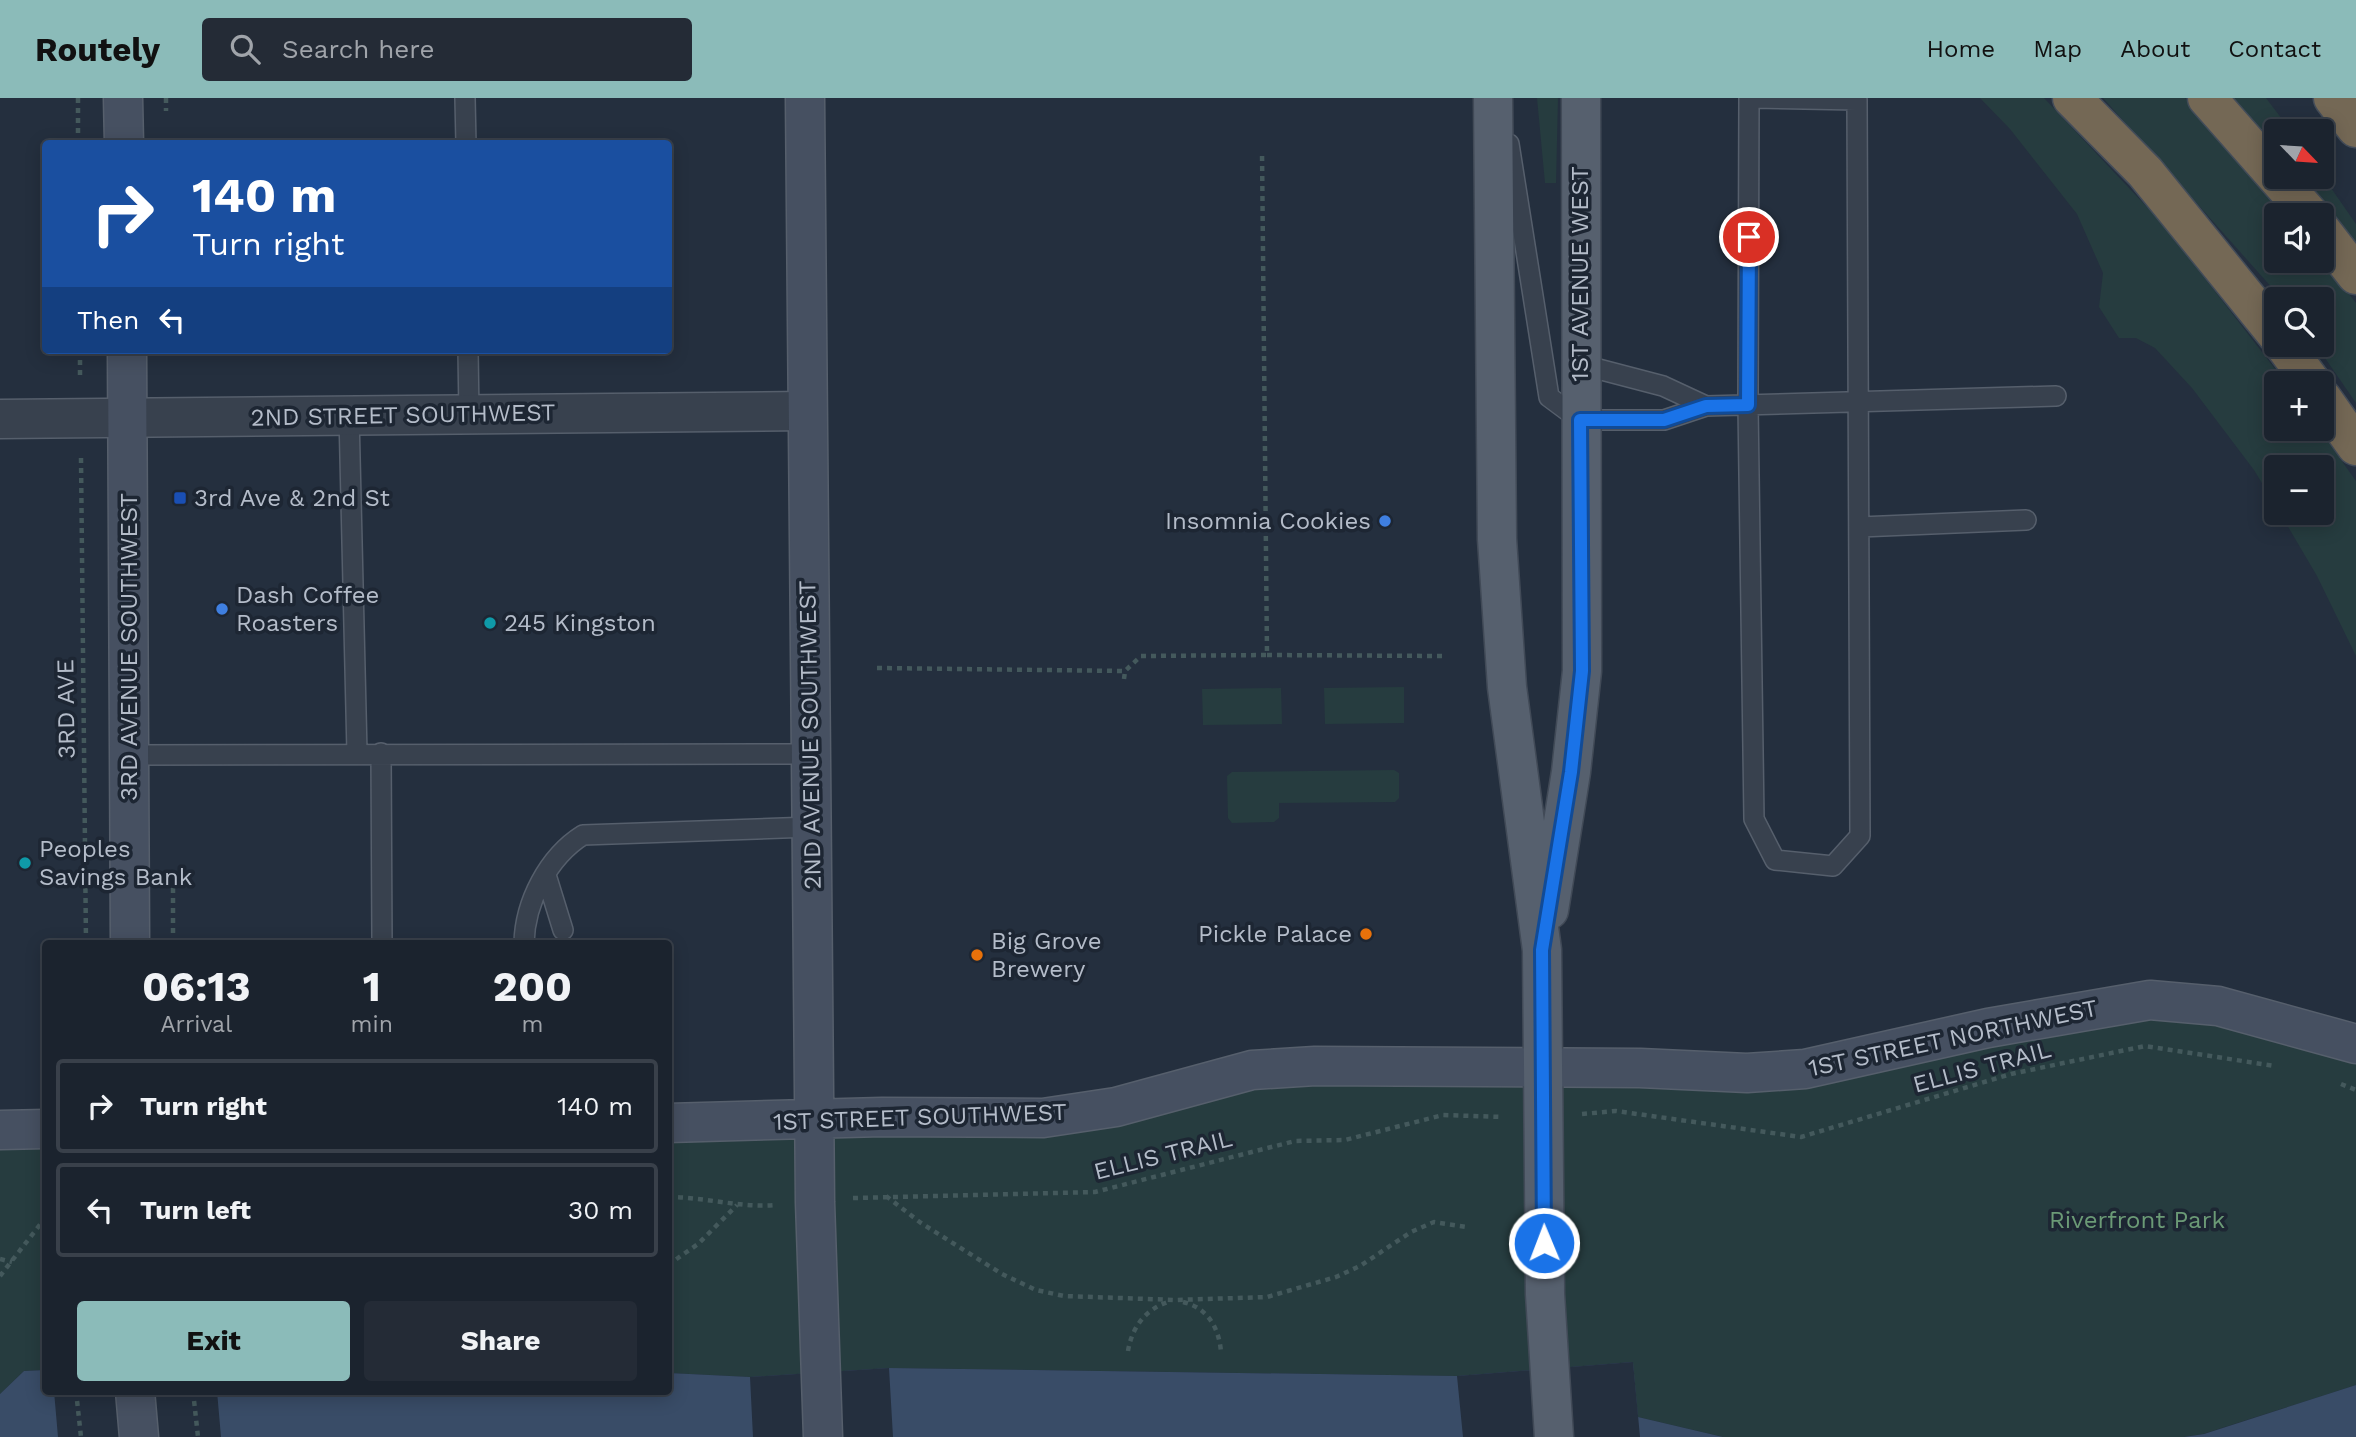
<!DOCTYPE html>
<meta charset="utf-8">
<style>
:root{--surface:#1b232e;--page:#242b36;--text:#f1f3f6;--muted:#a0a4aa;--line:#39404a;--accent:#8bbbb9}
body{margin:0;font-family:"Work Sans",sans-serif;background:var(--page);color:var(--text);height:100vh;display:flex;flex-direction:column;font-size:26px;white-space:nowrap}
*{box-sizing:border-box;margin:0}
p{font-size:23px;color:var(--muted)}
.icon{flex:none;width:38px;height:38px;fill:none;stroke:currentColor;stroke-width:2;stroke-linecap:round;stroke-linejoin:round}
.map{position:relative;flex:1;overflow:hidden}
.panel{position:absolute;left:42px;top:842px;width:630px;height:455px;display:flex;flex-direction:column;background:var(--surface);border-radius:7px;box-shadow:0 4px 18px #0003,0 0 0 2px var(--line)}
.panel>*{flex:none}
.hud{position:absolute;left:42px;top:42px;width:630px;height:214px;border-radius:7px;box-shadow:0 4px 18px #0003,0 0 0 2px var(--line);background:#1a4fa0;color:#fff;overflow:hidden}
.needle{width:46px;rotate:115deg}
.fabs{position:absolute;left:2264px;top:21px;display:grid;gap:14px}
.fabs a{display:grid;place-items:center;width:70px;height:70px;border-radius:7px;background:var(--surface);box-shadow:0 4px 18px #0003,0 0 0 2px var(--line);font-size:35px}
.pin{position:absolute;display:grid;place-items:center;width:60px;height:60px;color:#fff;margin:-30px;border:4px solid #fff;border-radius:50%;box-shadow:0 2px 7px #0007}
.me{position:absolute;width:77px;margin:-38px;rotate:359deg;stroke-linejoin:round;filter:drop-shadow(0 0 5px #0008)}
.turn{display:flex;align-items:center;gap:24px;height:147px;padding:0 35px;font-size:32px}
.turn .icon{width:91px;height:91px;stroke-width:2.5}
.turn b{display:block;font-size:49px;line-height:60px}
.then{display:flex;align-items:center;height:66px;padding:0 35px;background:#0003;gap:14px;font-size:26px}
.eta{display:flex;justify-content:space-evenly;align-items:center;height:119px;text-align:center}
.eta b{font-size:42px;font-weight:700;line-height:49px}
.cta{display:flex;gap:14px;margin-top:auto;padding:14px 35px}
.cta a{flex:1;height:80px;border-radius:7px;background:var(--accent);color:#111;font-size:28px;font-weight:700;line-height:80px;text-align:center}
.cta a+a{background:var(--page);color:var(--text)}
ul{padding:0;list-style:none}
li{display:flex;align-items:center;gap:21px;height:94px;margin:0 14px 10px;padding:0 21px;border:4px solid var(--line);border-radius:7px}
li div{flex:1}
li b{display:block;font-size:26px}
li em{font-style:normal}
header{display:flex;align-items:center;gap:42px;box-sizing:border-box;height:98px;padding:0 35px;background:var(--accent);color:#111}
header strong{font-size:33px}
nav{display:flex;gap:38px;margin-inline-start:auto;font-size:24px}
.search{width:490px;height:63px;background:var(--page);display:flex;align-items:center;gap:18px;box-sizing:border-box;padding:0 24px;border-radius:7px;color:var(--muted);font-size:26px}
.map>svg:first-child{display:block}
.green{fill:#263c3f}
.water{fill:#394c67}
.pier{fill:#242f3e}
.lines{fill:none;stroke-linecap:round;stroke-linejoin:round}
.service-casing{stroke:#565f6c;stroke-width:22}
.tertiary-casing{stroke:#565f6c;stroke-width:41}
.secondary-casing{stroke:#565f6c;stroke-width:41}
.primary-casing{stroke:#414a57;stroke-width:41}
.motorway-casing{stroke:#434c59;stroke-width:41}
.path{stroke:#44595c;stroke-width:4.5;stroke-dasharray:5 5;stroke-linecap:butt}
.service{stroke:#38414e;stroke-width:19}
.tertiary{stroke:#38414e;stroke-width:38}
.secondary{stroke:#465061;stroke-width:38}
.primary{stroke:#56606e;stroke-width:38}
.motorway{stroke:#746855;stroke-width:38}
.route-casing{stroke:#114b97;stroke-width:18}
.route{stroke:#1a73e8;stroke-width:12}
.transit-dot{fill:#1a4fb4;stroke:#1d2633;stroke-width:2.5}
.shop-dot{fill:#3f7fe0;stroke:#1d2633;stroke-width:2.5}
.culture-dot{fill:#0f9aa8;stroke:#1d2633;stroke-width:2.5}
.food-dot{fill:#e8710a;stroke:#1d2633;stroke-width:2.5}
.labels{text-anchor:middle;dominant-baseline:central;stroke-width:7;stroke-linejoin:round;paint-order:stroke}
.street-label{font-size:24px;fill:#b4bcc9;stroke:#1d2633}
.poi-label{font-size:24px;fill:#b4bcc9;stroke:#1d2633;text-anchor:start}
.park-label{font-size:24px;fill:#6b9a76;stroke:#1d2633}
</style>
<header>
<strong>Routely</strong>
<div class="search"><svg class="icon" aria-label="search" viewBox="0 0 24 24"><circle cx="10" cy="10" r="6"/><path d="M15 15l6 6"/></svg>Search here</div>
<nav><a>Home</a><a>Map</a><a>About</a><a>Contact</a></nav>
</header>
<div class="map">
<svg width="2356" height="1339" viewBox="0 0 2356 1339">
<rect width="100%" height="100%" fill="#242f3e"/>
<!-- green -->
<path class="green" d="M1537,0H1558L1556,85H1545Z
M1980,0H2044L2162,125L2286,285H2277V331H2319L2356,383V558L2317,478L2280,415H2322V369H2277V410L2254,372L2192,290L2155,250L2136,240H2119L2099,209L2103,175L2077,116L2010,31Z
M2103,0H2185L2285,117H2277V163L2322,161L2356,205V305L2316,247H2322V201H2282Z
M2230,0H2266L2291,33H2277V54Z
M2322,77L2356,126V150L2298,79Z
M1404,589V625L1325,626L1324,590Z
M1281,590L1282,626L1203,627L1202,591Z
M1394,672L1399,675V700L1395,704L1279,705V720L1274,724L1232,725L1228,720L1227,678L1232,674Z
M2098,909L2356,928V1287L2203,1336L2184,1339H1723L1638,1319L1632,1264L1457,1278L889,1270L750,1279L669,1275V1025L882,1019L1207,984L1747,975Z
M46,1031L45,1272L24,1273L0,1296V1032Z"/>
<!-- water -->
<path class="water" d="M1633,1264L1638,1319L1723,1339H0V1296L24,1273L45,1272L46,1293H668L669,1275L750,1279L889,1270L1457,1278Z
M2356,1287V1339H2184L2204,1336Z"/>
<!-- pier -->
<path class="pier" d="M1633,1264L1640,1339H1463L1457,1278Z
M889,1270L893,1339H753L750,1279Z
M54,1293H217L221,1339H58Z"/>
<g class="lines">
<defs>
<path id="service" d="M465,0L466,46
M1749,0L1748,307L1754,721L1775,762L1833,768L1860,738L1857,2L1754,0
M1509,46L1549,299L1580,322H1664L1706,308L2056,298
M468,252L469,317
M1579,266L1663,288L1706,308
M349,317L357,655
M1860,429L2026,422
M381,655L382,845
M129,657L810,656
M546,777L563,832
M524,845C525,804 548,759 583,737L811,729"/>
<path id="tertiary" d="M0,321L806,313"/>
<path id="secondary" d="M123,0L124,46
M805,0L815,1104L823,1339
M127,252L130,845
M668,1025L882,1019L1043,1020L1116,1009L1252,972L1315,968L1640,970L1747,975L1805,971L1988,930L2150,902L2218,908L2356,946
M0,1032L46,1031
M135,1293L139,1339"/>
<path id="primary" d="M1493,0L1497,441L1507,589L1542,852L1545,1196L1554,1339
M1549,812L1571,674L1582,573L1581,0"/>
<path id="motorway" d="M2072,0L2145,74L2277,237
M2207,0L2310,117
M2333,0L2356,30
M2322,133L2356,177
M2284,247L2312,285
M2322,300L2356,348"/>
</defs>
<!-- service casing -->
<use href="#service" class="service-casing"/>
<!-- tertiary casing -->
<use href="#tertiary" class="tertiary-casing"/>
<!-- secondary casing -->
<use href="#secondary" class="secondary-casing"/>
<!-- primary casing -->
<use href="#primary" class="primary-casing"/>
<!-- motorway casing -->
<use href="#motorway" class="motorway-casing"/>
<!-- path -->
<path class="path" d="M78,0V46
M166,0V13
M80,252V281
M81,360L86,845
M1267,557L1442,558
M877,570L1125,573
M1124,581L1125,573L1141,558L1267,557L1262,53
M173,780V845
M2341,986L2356,992
M1582,1016L1616,1013L1801,1039L2011,976L2145,948L2275,968
M886,1098L921,1125L1002,1176L1036,1192L1064,1198L1176,1202L1267,1199L1336,1179L1360,1168L1411,1134L1434,1124L1467,1129
M668,1099C705,1099 739,1110 775,1107
M853,1100L1095,1094L1295,1043L1345,1042L1443,1017L1503,1019
M0,1161L12,1164
M668,1167L698,1146L737,1107
M0,1178L46,1119
M1183,1204C1208,1210 1219,1230 1221,1254
M1128,1253C1132,1229 1146,1210 1171,1203
M76,1293L81,1339
M193,1293L198,1339"/>
<!-- service -->
<use href="#service" class="service"/>
<!-- tertiary -->
<use href="#tertiary" class="tertiary"/>
<!-- secondary -->
<use href="#secondary" class="secondary"/>
<!-- primary -->
<use href="#primary" class="primary"/>
<!-- motorway -->
<use href="#motorway" class="motorway"/>
</g>
<g class="lines">
<defs>
<path id="route" d="M1544,1145L1542,852L1571,674L1582,573L1580,322H1664L1706,308L1748,307L1749,139"/>
</defs>
<!-- route casing -->
<use href="#route" class="route-casing"/>
<!-- route -->
<use href="#route" class="route"/>
</g>
<!-- markers -->
<rect class="transit-dot" x="173" y="393" width="14" height="14" rx="3.5"/>
<g class="shop-dot">
<circle cx="1385" cy="423" r="7"/>
<circle cx="222" cy="511" r="7"/>
</g>
<g class="culture-dot">
<circle cx="490" cy="525" r="7"/>
<circle cx="25" cy="765" r="7"/>
</g>
<g class="food-dot">
<circle cx="1366" cy="836" r="7"/>
<circle cx="977" cy="857" r="7"/>
</g>
<g class="labels">
<!-- street labels -->
<g class="street-label">
<text transform="translate(1580 176) rotate(-90)">1ST AVENUE WEST</text>
<text transform="translate(403 317) rotate(-1)">2ND STREET SOUTHWEST</text>
<text transform="translate(129 549) rotate(-90)">3RD AVENUE SOUTHWEST</text>
<text transform="translate(66 611) rotate(-91)">3RD AVE</text>
<text transform="translate(810 637) rotate(-91)">2ND AVENUE SOUTHWEST</text>
<text transform="translate(1953 940) rotate(-12)">1ST STREET NORTHWEST</text>
<text transform="translate(1982 969) rotate(-15)">ELLIS TRAIL</text>
<text transform="translate(920 1019) rotate(-2)">1ST STREET SOUTHWEST</text>
<text transform="translate(1163 1057) rotate(-14)">ELLIS TRAIL</text>
</g>
<!-- poi labels -->
<g class="poi-label">
<text x="194" y="400">3rd Ave &amp; 2nd St</text>
<text x="1371" y="423" text-anchor="end">Insomnia Cookies</text>
<text x="236" y="497">Dash Coffee<tspan x="236" dy="28">Roasters</tspan></text>
<text x="504" y="525">245 Kingston</text>
<text x="39" y="751">Peoples<tspan x="39" dy="28">Savings Bank</tspan></text>
<text x="1352" y="836" text-anchor="end">Pickle Palace</text>
<text x="991" y="843">Big Grove<tspan x="991" dy="28">Brewery</tspan></text>
</g>
<!-- park labels -->
<g class="park-label">
<text x="2137" y="1122">Riverfront Park</text>
</g>
</g>
</svg>
<div class="fabs">
<a><svg class="needle" viewBox="-14 -14 28 28"><path d="M0-13l5 13h-10z" fill="#e53935"/><path d="M0 13l5-13h-10z" fill="#a0a4aa"/></svg></a>
<a><svg class="icon" aria-label="sound" viewBox="0 0 24 24"><path d="M4 9h4l5-4v14l-5-4H4zM17 9q2 3 0 6"/></svg></a>
<a><svg class="icon" aria-label="search" viewBox="0 0 24 24"><circle cx="10" cy="10" r="6"/><path d="M15 15l6 6"/></svg></a>
<a>+</a>
<a>−</a>
</div>
<div class="pin" style="left:1749px;top:139px;background:#d93025"><svg class="icon" aria-label="arrive" viewBox="0 0 24 24"><path d="M6 21V4h12l-3 4 3 4H6"/></svg></div>
<svg class="me" style="left:1544px;top:1145px" viewBox="-20 -20 40 40"><circle r="17" fill="#1a73e8" stroke="#fff" stroke-width="3"/><path d="M0-11L8 9 0 5-8 9z" fill="#fff"/></svg>
<div class="hud">
<div class="turn"><svg class="icon" aria-label="right" viewBox="0 0 24 24"><path d="M7 20v-9h11M14 6l5 5-5 5"/></svg><div><b>140 m</b>Turn right</div></div>
<div class="then">Then<svg class="icon" aria-label="left" viewBox="0 0 24 24"><path d="M17 20v-9H6M10 6l-5 5 5 5"/></svg></div>
</div>
<section class="panel">
<div class="eta">
<div><b>06:13</b><p>Arrival</p></div>
<div><b>1</b><p>min</p></div>
<div><b>200</b><p>m</p></div>
</div>
<ul>
<li><svg class="icon" aria-label="right" viewBox="0 0 24 24"><path d="M7 20v-9h11M14 6l5 5-5 5"/></svg><div><b>Turn right</b></div><em>140 m</em></li>
<li><svg class="icon" aria-label="left" viewBox="0 0 24 24"><path d="M17 20v-9H6M10 6l-5 5 5 5"/></svg><div><b>Turn left</b></div><em>30 m</em></li>
</ul>
<div class="cta"><a>Exit</a><a>Share</a></div>
</section>
</div>
